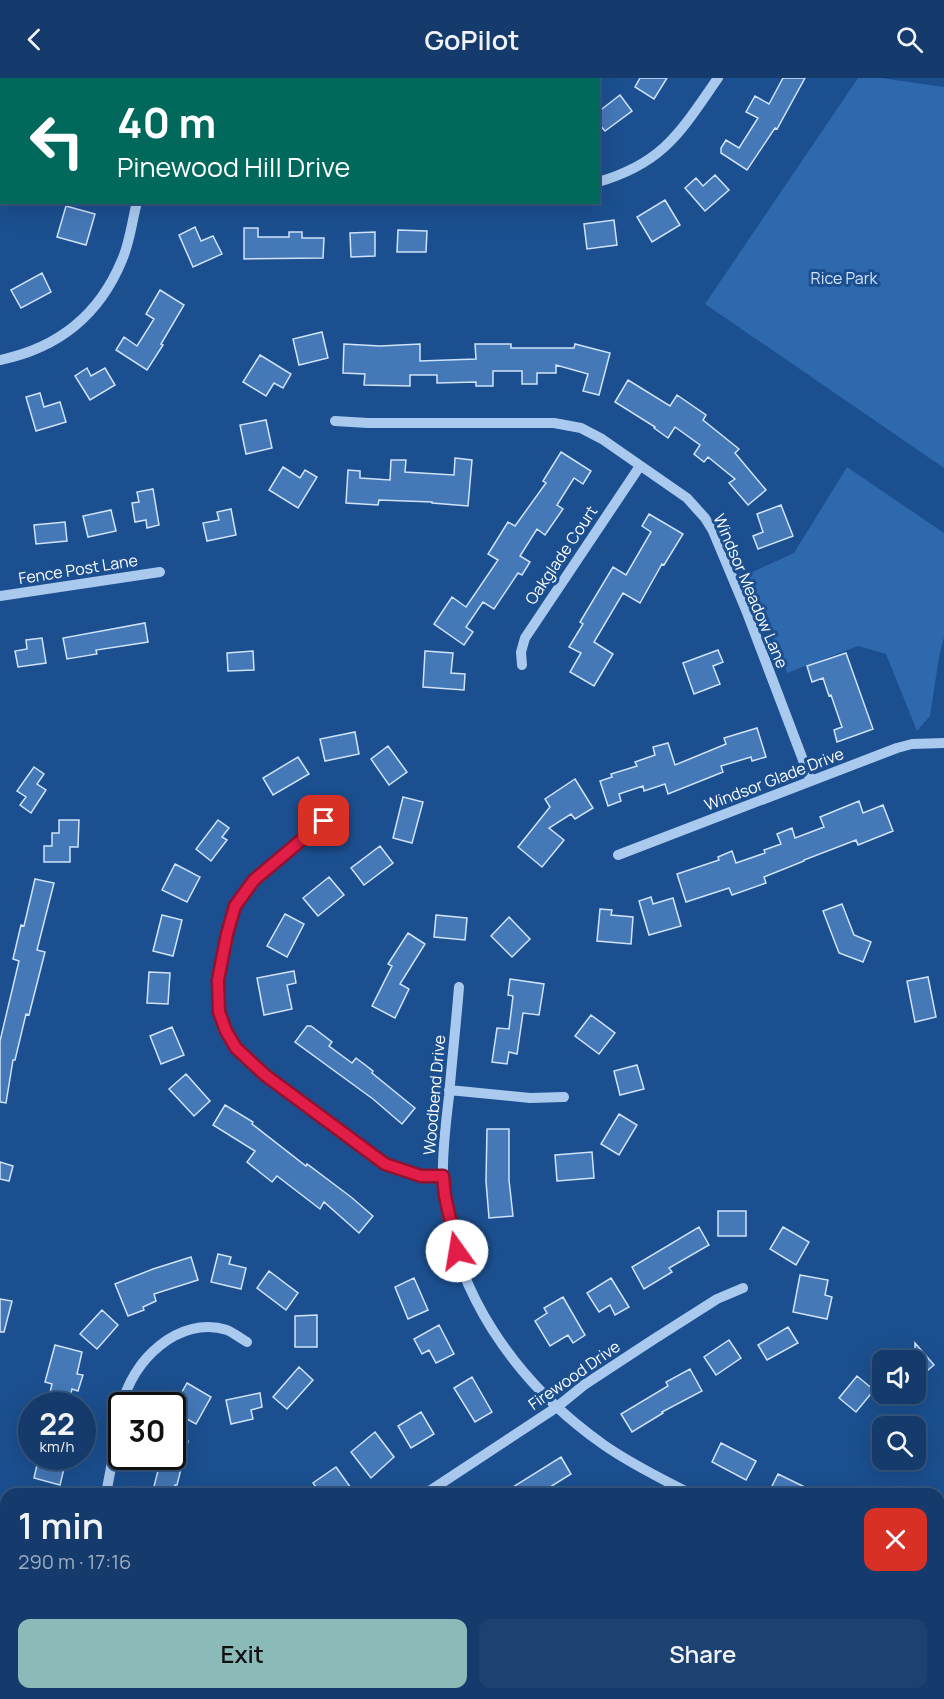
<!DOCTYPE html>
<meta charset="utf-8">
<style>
:root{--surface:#143b6b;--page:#1d4271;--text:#f1f3f6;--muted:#9dadc1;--line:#33557e;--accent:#8bbbb9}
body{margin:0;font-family:Manrope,sans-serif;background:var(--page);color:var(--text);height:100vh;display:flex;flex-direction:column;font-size:22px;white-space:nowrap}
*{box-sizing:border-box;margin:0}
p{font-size:20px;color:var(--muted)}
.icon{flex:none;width:33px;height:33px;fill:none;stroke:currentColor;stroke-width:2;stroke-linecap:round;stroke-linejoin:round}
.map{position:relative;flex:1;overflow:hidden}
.details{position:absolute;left:0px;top:1410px;width:945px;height:212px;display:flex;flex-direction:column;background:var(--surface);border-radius:18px 18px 0 0;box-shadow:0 6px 24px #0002,0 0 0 2px var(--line)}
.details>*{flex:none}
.guide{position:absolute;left:0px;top:0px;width:600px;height:126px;box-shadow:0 6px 24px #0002,0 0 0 2px var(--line);background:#00695c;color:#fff;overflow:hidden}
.tools{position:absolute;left:872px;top:1272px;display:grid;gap:12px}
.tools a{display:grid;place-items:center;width:54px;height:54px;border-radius:12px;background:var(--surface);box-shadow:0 6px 24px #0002,0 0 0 2px var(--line);font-size:30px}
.speed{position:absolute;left:18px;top:1314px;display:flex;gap:12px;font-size:30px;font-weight:700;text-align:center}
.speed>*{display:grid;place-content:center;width:78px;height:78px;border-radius:50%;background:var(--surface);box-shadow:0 6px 24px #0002,0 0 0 2px var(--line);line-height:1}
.speed small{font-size:15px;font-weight:400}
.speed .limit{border:3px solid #111;border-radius:9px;background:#fff;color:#111}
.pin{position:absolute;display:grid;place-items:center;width:51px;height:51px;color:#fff;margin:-26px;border-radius:12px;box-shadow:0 3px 9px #0006}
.me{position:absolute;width:66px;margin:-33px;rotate:347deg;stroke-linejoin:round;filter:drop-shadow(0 0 4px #0008)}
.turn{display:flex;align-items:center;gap:21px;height:126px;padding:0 18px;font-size:27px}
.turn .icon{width:78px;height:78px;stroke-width:2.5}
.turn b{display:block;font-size:42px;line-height:51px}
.round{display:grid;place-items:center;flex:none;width:63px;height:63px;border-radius:12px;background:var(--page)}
.headline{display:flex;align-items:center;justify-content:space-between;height:102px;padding:0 18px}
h1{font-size:36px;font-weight:600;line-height:45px}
.button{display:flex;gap:12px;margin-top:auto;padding:12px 18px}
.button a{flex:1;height:69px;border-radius:12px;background:var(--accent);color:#111;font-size:24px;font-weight:600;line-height:69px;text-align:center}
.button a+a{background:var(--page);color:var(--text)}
header{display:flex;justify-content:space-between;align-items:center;height:78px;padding:0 18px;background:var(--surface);font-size:27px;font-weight:600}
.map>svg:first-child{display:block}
.green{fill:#2e69ad}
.building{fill:#4478b7;stroke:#cfe3fa;stroke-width:1.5}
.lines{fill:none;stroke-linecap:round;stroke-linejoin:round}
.minor{stroke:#a9c9ee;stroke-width:10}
.route-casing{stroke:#92132f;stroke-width:15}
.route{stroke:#e11d48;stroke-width:10}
.labels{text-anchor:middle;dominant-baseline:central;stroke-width:6;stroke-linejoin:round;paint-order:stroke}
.park-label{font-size:16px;fill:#cfe3fa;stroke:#1b4f8f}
.street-label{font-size:16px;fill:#fff;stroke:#1b4f8f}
</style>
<header><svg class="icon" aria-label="back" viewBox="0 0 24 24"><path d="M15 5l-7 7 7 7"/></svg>GoPilot<svg class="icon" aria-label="search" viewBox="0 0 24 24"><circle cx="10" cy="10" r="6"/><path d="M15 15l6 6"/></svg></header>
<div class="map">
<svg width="944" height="1621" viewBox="0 0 944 1621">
<rect width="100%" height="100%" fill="#1b4f8f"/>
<!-- green -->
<path class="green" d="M858,0H881L944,9V390L705,226Z
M847,389L944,455V559L939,579L930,638L917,653L886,576L858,568L787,595L748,496L794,475Z"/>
<!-- building -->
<path class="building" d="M640,0H667L654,21L635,9Z
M783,0H805L777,51L775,50L747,92L721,75V70L726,62L739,70L758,40L746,34L755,18L769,26Z
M620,17L632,33L605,53L598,45V34Z
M715,97L729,112L705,133L685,110L696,100L703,108Z
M665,122L680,147L652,164L637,139Z
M66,128L95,136L86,167L57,159Z
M614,142L617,167L587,171L584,146Z
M195,149L201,163L213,158L222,176L193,189L179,157Z
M244,150H258V159H289V154H302V160H324L323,180L244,181Z
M398,152L427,153L426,174H397Z
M375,154V178L351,179L350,155Z
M42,195L51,214L21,230L11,212Z
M160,212L184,227L161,266L163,267L147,292L116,272L124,259L137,268L154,241L146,236Z
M322,254L328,280L299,287L293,261Z
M344,266L380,268L420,266V283L476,281L475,266H511V270H574L575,266L610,275L599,317L583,313L588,296L556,287V295H537V306H522V293H493V308H476V304L437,305V297H410V308L364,307L365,296L343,295Z
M260,277L291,296L283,310L274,305L266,318L243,304Z
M87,290L91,298L105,290L115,307L90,322L75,298Z
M628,302L670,328L677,317L706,337L703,342L739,371L735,375L766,412L748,427L729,405L735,401L708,379L704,384L694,376L700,367L675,349L668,360L654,350L655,349L615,324Z
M40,315L44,329L60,324L66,344L36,353L26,319Z
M266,342L272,370L246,376L240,347Z
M561,374L591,393L583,406L574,400L557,427L563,431L545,457L537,451L520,478L530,484L522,497L518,495L494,531L483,524L466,549L473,554L464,567L434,546L452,519L466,529L498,482L488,476L508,444L515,448L546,405L543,403Z
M455,380L472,382L468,428L432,425V424L379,422L378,427L346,425L348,392L360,393V400L390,402L391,382H406L405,394L454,397Z
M283,389L300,400L305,392L317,399L298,430L269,412Z
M153,411L159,447L147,450L146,442L135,444L132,425L139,424L137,414Z
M781,427L793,458L758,471L753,458L763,454L757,436Z
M231,431L236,457L207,463L203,445L219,442L217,434Z
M111,432L116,453L88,459L83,438Z
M649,436L683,456L664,487L662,486L640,525L623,515L594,564L613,576L594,608L570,594L581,575L569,569L583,546L580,544L613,489L626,497L651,454L642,448Z
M65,444L67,463L36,466L34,447Z
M145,545L148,564L96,572L97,576L67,581L63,560Z
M42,560L46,585L18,589L15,573L27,571L26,562Z
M718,572L723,584L713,588L720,606L694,616L683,585Z
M253,573L254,592L228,593L227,575Z
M425,573L453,575L451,595L465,596L464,612L423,609Z
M846,575L873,651L837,664L834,652L842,649L831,617L829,618L823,600L812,604L807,588Z
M757,650L766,679L752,683L751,679L721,688L723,694L668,716L665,706L644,713L643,708L619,716L621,723L608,728L600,703L612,699L611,696L637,688L635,684L655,677L653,669L668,665L675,687L726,666L724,660Z
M355,654L359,676L325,683L320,661Z
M388,668L407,694L389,707L371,681Z
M298,679L309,696L273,717L263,700Z
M34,689L44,696L37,706L46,712L31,735L20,727L26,719L17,713Z
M575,701L593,730L575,741L571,736L549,750L564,762L542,789L518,769L550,729L545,721Z
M403,719L423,724L412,765L393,760Z
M859,723L863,735L883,727L893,753L858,767L856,762L804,782V783L764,799L766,805L732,817L729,810L686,824L677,796L719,782L718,779L732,773L736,785L765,775L764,772L781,766L777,756L792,750L795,760L824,749L820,739Z
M59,742H79L78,769H70V784H44V768H52V755H59Z
M218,742L229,750L222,759L227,762L211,783L196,771Z
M380,768L393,785L364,807L351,790Z
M175,786L200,799L187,824L162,812Z
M329,799L344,817L318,838L303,820Z
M35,801L54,805L37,872L45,874L29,937L26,936L15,982H13L6,1025L0,1024V963L19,883L13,881L21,847L24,848Z
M651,819L653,826L673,820L681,848L649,857L639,823Z
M842,826L854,857L871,864L863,884L839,875L823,833Z
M600,831L612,832L611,837L633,839L631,866L597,863Z
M285,836L304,846L287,879L267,868Z
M162,837L182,842L173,878L153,873Z
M436,837L467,840L465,862L434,859Z
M509,839L530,861L512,879L491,858Z
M408,855L425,866L400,906L409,911L395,940L372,928L392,888L388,886Z
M294,893L296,905L287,907L292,931L264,937L257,900Z
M149,894L170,895L168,926L147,925Z
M928,899L936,939L915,944L907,903Z
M510,901L544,906L539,937L523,935L517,976L509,974L507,986L492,984L497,950L509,951L513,918L508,917Z
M591,937L615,955L599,976L575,958Z
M307,948H311L332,964L329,968L352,985L356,980L373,993L372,995L415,1030L402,1046L373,1021L295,964Z
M172,949L184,977L161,986L150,958Z
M637,987L644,1011L620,1017L614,993Z
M186,996L210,1023L194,1038L169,1011Z
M225,1027L253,1044L252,1046L306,1088L307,1086L351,1119L373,1138L359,1155L324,1124L320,1131L277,1098L272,1104L247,1084L255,1073L213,1047Z
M619,1036L637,1047L619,1077L601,1066Z
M487,1051H509V1102L513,1138L489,1140L486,1103Z
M592,1074L594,1100L557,1103L555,1077Z
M0,1084L13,1088L9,1103L0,1101Z
M718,1133H746V1158H718Z
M699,1149L709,1167L669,1190L672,1194L644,1211L632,1189Z
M783,1149L809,1164L796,1187L770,1171Z
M218,1176L231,1179L229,1186L246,1190L241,1211L211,1204Z
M191,1179L198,1202L154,1216L156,1223L143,1229L144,1232L128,1238L115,1206L153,1191Z
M269,1193L298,1215L286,1232L257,1210Z
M800,1197L828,1202L825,1217L832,1219L827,1241L793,1234Z
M414,1200L428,1232L408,1241L395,1209Z
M611,1200L629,1229L615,1237L610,1227L599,1234L587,1215Z
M563,1219L585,1257L573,1265L568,1257L550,1268L535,1243L547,1235L544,1230Z
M0,1221L12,1223L4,1254H0Z
M102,1232L118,1247L97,1271L80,1256Z
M317,1237V1269H295V1238Z
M439,1247L454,1276L436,1285L429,1272L422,1276L414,1261Z
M788,1249L798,1265L767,1282L758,1267Z
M729,1262L741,1280L716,1297L704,1279Z
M915,1265L934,1287L915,1303Z
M55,1267L82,1274L77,1296L83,1297L78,1313L72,1311L68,1328H47L52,1306L45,1304Z
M299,1289L313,1302L287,1331L273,1319Z
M690,1291L702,1313L662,1334L663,1335L632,1354L621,1336L668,1308L666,1304Z
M857,1298L874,1312L856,1334L839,1320Z
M472,1299L492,1334L475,1344L454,1310Z
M187,1305L211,1319L196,1346L172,1333V1328H165L172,1315L179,1319Z
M260,1315L262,1329L251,1332L253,1341L231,1346L226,1322Z
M421,1334L434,1356L411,1370L398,1348Z
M375,1354L394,1379L371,1400L351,1374Z
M172,1359L188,1363L177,1407H175L173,1416H152L159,1389L154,1388L157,1378H172Z
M721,1365L756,1383L746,1402L712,1384Z
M39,1378H67L60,1407L34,1400Z
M561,1379L571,1396L539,1416H502Z
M336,1389L351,1410L343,1416H321L313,1405Z
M778,1396L819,1416H768Z"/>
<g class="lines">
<!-- minor -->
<path class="minor" d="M0,51L2,52
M598,104C664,85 681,53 718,0
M0,282C58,270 99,238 122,182C130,164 132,143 137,124
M335,343L368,345H554L581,350L602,361L687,420L705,440L713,453L746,532L811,703
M0,518L160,494
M522,587L521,574L525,560L640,388
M343,730L297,764L254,802L235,828L218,901L219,934L226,953L236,970L265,997L385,1086L421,1098H443
M618,777L897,670L912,666L944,665
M459,909C456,946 452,982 449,1018C446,1045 442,1073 443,1100C448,1210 516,1305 604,1367C631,1386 662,1401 691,1416
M449,1012L530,1020L564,1019
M122,1328C131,1283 179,1237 227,1252C234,1255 240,1260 247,1264
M106,1416L122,1331
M425,1416L557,1329L584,1307L651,1263L717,1221L743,1210
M0,1527L6,1529
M939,1549L944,1552
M66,1621L67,1616
M843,1621L846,1616"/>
</g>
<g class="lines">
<defs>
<path id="route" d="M324,743L254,802L235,828L227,856L218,902L219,934L226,953L236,970L265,997L385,1086L421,1098H443L445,1118L457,1173"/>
</defs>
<!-- route casing -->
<use href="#route" class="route-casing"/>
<!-- route -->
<use href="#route" class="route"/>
</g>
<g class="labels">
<!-- park labels -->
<g class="park-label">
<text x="844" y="200">Rice Park</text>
</g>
<!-- street labels -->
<g class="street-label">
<text transform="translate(561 477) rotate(-56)">Oakglade Court</text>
<text transform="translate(78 491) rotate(-9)">Fence Post Lane</text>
<text transform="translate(751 513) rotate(67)">Windsor Meadow Lane</text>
<text transform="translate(774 701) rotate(-21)">Windsor Glade Drive</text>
<text transform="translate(434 1017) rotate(-85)">Woodbend Drive</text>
<text transform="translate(574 1297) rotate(-35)">Firewood Drive</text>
</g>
</g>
</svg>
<div class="tools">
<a><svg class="icon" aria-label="sound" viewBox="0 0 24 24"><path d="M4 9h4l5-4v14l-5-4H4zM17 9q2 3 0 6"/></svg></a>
<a><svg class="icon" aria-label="search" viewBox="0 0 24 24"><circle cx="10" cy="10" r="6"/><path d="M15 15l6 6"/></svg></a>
</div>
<div class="speed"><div>22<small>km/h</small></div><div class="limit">30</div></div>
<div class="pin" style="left:324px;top:743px;background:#d93025"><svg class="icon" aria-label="arrive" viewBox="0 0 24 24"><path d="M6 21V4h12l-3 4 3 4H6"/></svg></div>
<svg class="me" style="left:457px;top:1173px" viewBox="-20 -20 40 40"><circle r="19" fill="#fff"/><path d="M0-13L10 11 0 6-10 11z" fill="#e11d48"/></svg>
<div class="guide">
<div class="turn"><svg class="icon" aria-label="left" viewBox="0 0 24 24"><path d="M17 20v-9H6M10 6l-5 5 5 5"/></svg><div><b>40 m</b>Pinewood Hill Drive</div></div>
</div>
<section class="details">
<div class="headline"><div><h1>1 min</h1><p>290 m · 17:16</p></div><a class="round" style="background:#d93025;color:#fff"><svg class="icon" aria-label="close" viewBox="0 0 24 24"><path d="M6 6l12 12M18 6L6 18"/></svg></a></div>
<div class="button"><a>Exit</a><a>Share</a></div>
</section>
</div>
